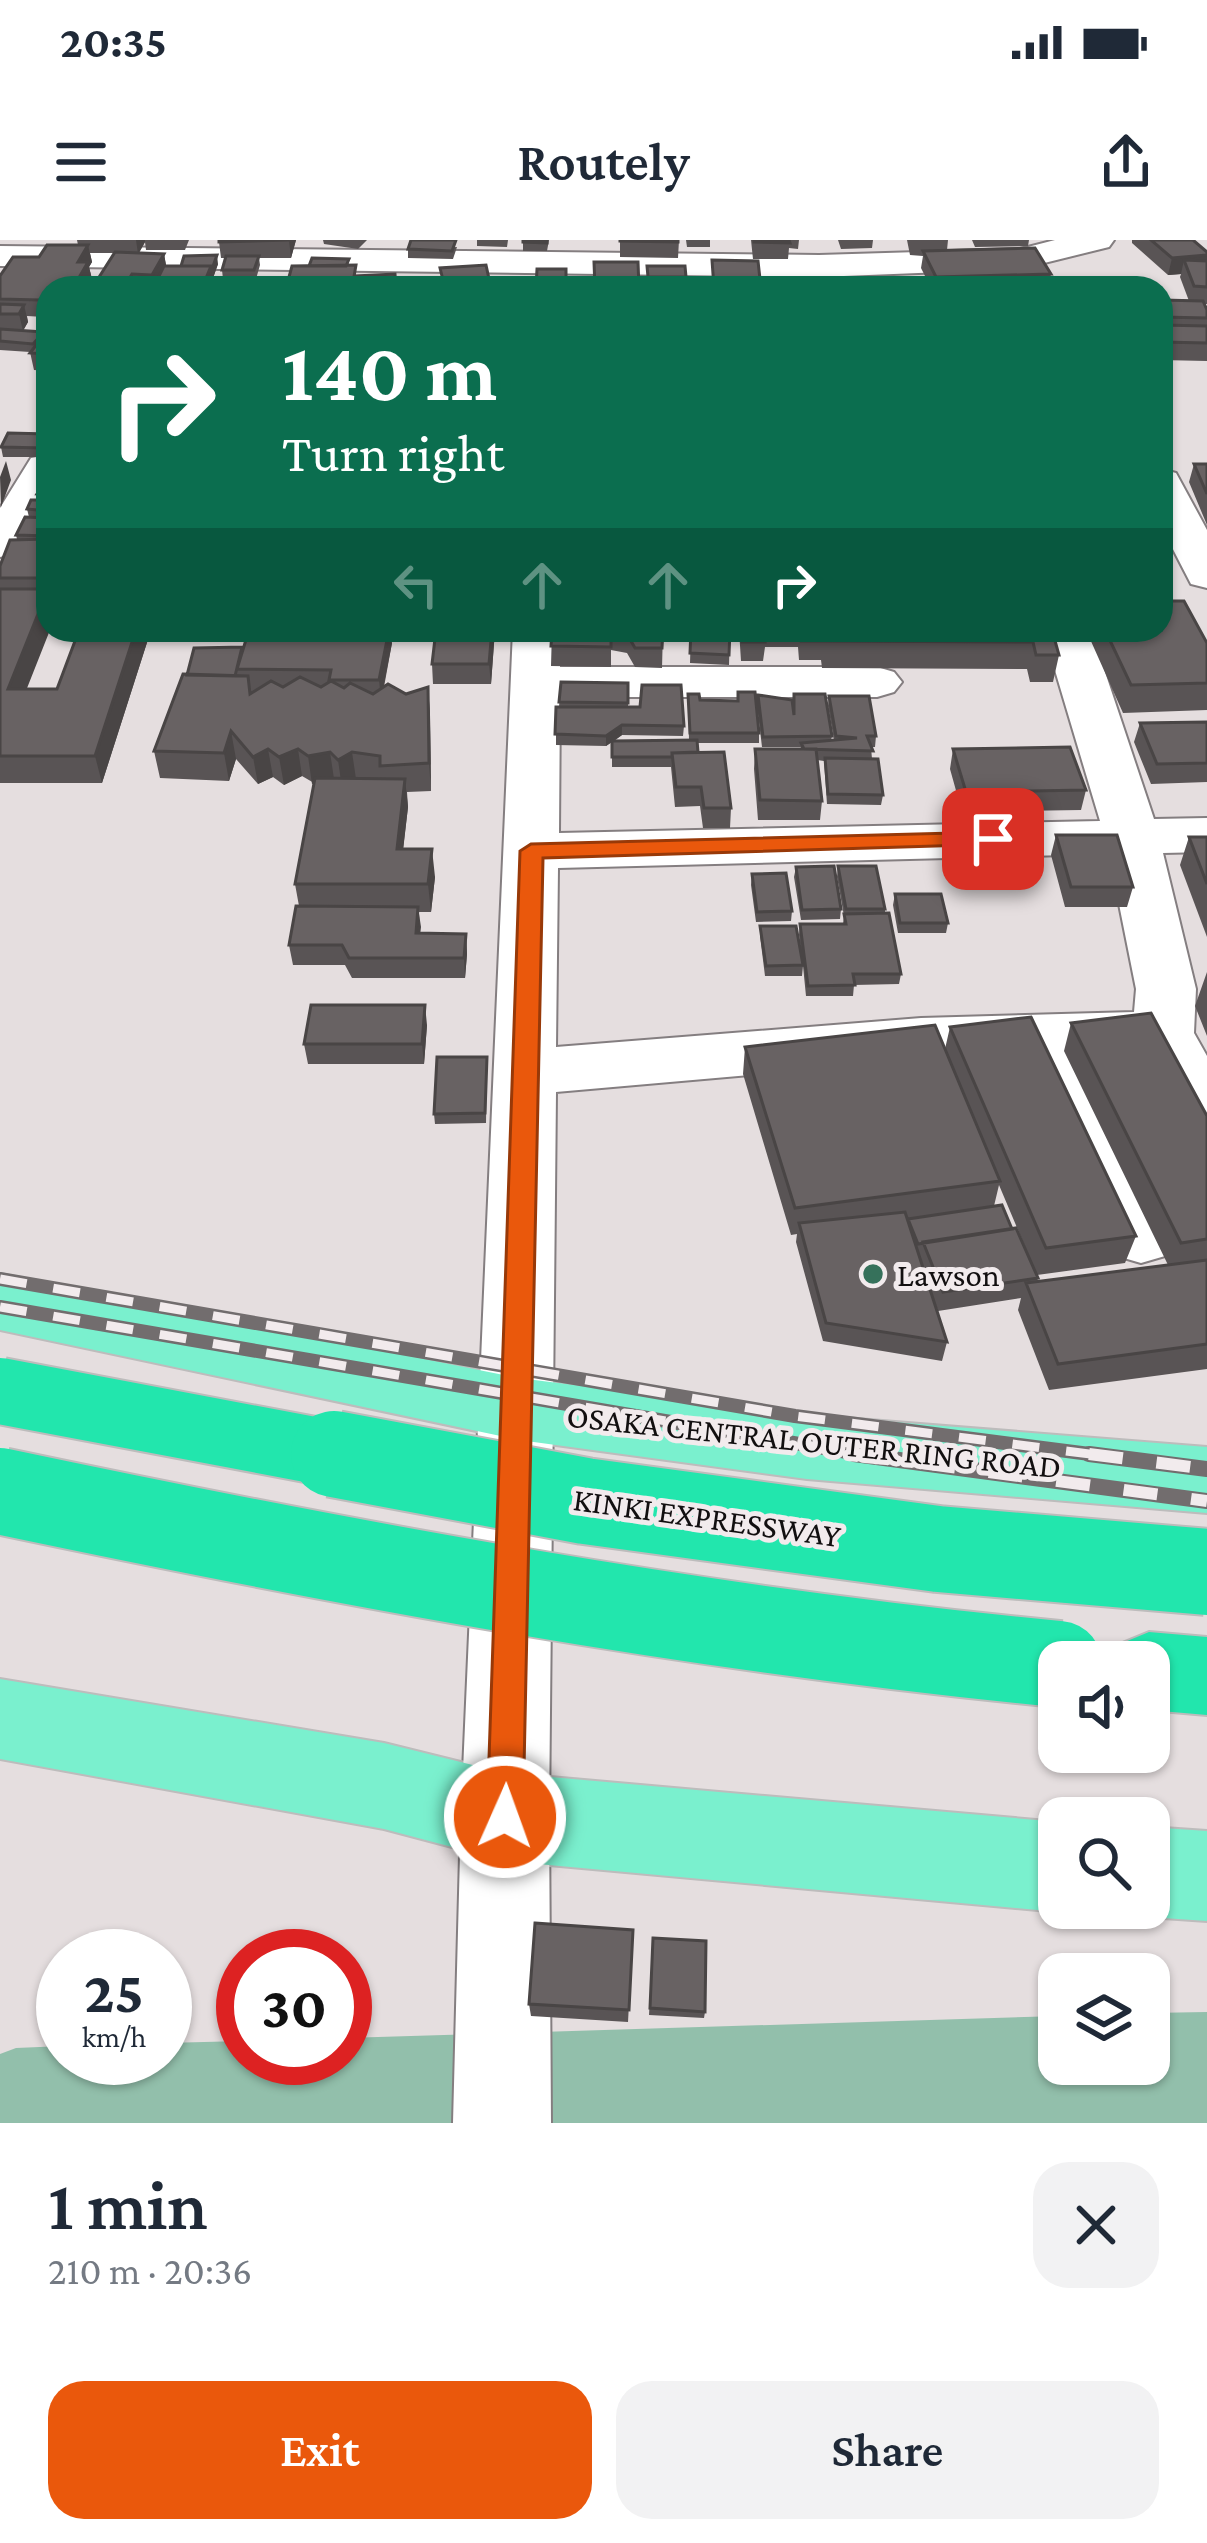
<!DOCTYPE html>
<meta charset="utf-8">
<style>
:root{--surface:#fff;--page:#f2f2f3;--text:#1f2937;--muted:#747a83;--accent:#ea580c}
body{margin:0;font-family:"Crimson Pro",serif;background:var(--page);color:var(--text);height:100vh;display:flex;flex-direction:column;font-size:45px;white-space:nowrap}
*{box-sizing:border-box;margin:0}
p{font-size:39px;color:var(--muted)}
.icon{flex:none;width:66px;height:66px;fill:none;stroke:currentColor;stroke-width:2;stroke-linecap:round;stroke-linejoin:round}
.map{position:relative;height:1883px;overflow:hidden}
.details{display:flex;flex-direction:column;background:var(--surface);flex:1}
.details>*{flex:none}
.hud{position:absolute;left:36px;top:36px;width:1137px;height:366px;border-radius:36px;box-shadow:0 3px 9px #0004;background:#0b6e4f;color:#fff;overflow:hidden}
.controls{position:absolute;left:1038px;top:1401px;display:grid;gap:24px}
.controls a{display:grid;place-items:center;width:132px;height:132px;border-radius:24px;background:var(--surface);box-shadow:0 3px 9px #0004;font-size:60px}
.speed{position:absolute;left:36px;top:1689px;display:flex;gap:24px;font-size:60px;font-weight:700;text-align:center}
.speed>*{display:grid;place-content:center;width:156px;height:156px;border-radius:50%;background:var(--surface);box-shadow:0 3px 9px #0004;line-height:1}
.speed small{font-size:30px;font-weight:400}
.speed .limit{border:18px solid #d22;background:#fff;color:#111}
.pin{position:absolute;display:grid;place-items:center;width:102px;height:102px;color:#fff;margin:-51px;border-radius:24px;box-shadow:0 6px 18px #0006}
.me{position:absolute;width:132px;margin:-66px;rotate:2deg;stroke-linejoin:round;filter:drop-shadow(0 0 9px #0008)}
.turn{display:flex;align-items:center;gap:42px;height:252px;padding:0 48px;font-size:54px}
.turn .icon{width:156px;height:156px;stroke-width:2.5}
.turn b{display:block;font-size:84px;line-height:102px}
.lanes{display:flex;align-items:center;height:114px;padding:0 48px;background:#0003;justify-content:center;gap:60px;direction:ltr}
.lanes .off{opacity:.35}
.round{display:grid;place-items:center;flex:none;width:126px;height:126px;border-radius:36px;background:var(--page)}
.headline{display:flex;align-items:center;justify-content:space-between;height:204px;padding:0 48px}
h1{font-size:72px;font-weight:600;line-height:90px}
.primary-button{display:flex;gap:24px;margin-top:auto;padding:24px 48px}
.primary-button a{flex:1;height:138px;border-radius:36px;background:var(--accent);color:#fff;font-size:48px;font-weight:600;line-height:138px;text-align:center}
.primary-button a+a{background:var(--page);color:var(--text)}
.status{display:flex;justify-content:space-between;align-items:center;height:84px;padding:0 60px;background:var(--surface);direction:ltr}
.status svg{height:33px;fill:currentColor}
header{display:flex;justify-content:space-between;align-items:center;height:156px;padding:0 48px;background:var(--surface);font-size:54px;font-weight:600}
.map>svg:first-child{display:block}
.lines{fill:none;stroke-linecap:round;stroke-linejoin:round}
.river{fill:#92bfab;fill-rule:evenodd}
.minor-casing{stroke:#847e80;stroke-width:4}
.major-casing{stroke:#bdbcbc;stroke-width:4}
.highway-casing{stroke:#bdbcbc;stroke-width:4}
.minor{fill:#fff;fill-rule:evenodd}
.major{fill:#7af0ce;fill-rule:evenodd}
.highway{fill:#22e6ad;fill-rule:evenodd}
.rail-far1-casing{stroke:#726d6e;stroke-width:14}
.rail-casing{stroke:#726d6e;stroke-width:16}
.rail-far1{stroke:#f2ebed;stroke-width:9;stroke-dasharray:27;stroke-linecap:butt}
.rail{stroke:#f2ebed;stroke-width:12;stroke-dasharray:34;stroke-linecap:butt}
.highway-bridge-far1-casing{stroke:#bdbcbc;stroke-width:70;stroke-linecap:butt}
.highway-bridge-casing{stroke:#bdbcbc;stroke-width:90;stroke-linecap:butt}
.highway-bridge-far1{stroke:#22e6ad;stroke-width:66}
.highway-bridge{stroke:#22e6ad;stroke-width:86}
.wall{fill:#595455}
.shaded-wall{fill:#494545}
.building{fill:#686263;stroke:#494545;stroke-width:3}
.route{fill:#ea580c;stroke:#983908;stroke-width:3}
.poi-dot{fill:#36715b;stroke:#f2ebed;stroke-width:4.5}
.labels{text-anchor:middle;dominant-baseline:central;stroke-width:10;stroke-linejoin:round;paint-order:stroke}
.poi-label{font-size:33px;fill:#120f10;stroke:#f2ebed;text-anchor:start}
.street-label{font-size:33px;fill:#120f10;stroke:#f2ebed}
</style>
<div class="status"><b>20:35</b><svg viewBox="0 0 49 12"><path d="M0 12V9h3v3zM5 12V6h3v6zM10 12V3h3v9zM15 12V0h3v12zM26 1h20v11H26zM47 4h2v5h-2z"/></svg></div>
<header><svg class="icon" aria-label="menu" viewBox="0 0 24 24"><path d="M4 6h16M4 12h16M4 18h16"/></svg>Routely<svg class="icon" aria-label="share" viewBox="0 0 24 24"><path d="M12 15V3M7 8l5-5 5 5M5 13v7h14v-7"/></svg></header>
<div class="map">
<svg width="1207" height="1883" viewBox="0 0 1207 1883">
<rect width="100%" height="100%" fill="#e5dedf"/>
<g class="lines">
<!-- river -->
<path class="river" d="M1207,1772V1883H0V1814L16,1808L63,1806V1818H165V1803L243,1801V1818H345V1798L1059,1776V1824H1149V1773Z"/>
<defs>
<path id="minor" d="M1055,0H1114L1109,7L1020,29L819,37L0,26V6L819,15L1020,9Z
M48,215V260L16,313L0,317V268L31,218Z
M1161,229L1176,233L1207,290V348L1191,344L1161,286Z
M513,390H561L560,427H877L894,432L902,442L894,452L877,457H560L559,593L1100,581L1043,390H1091L1154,579L1207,578V612L1163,613L1196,749L1194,793L1207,816V895L1184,888L1144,815L1086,816L1175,997L1165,1016L1141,1023L1117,1016L1024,818L921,820L556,852L549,1577L551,1883H453L461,1577ZM1109,614L1136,749L1134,772L921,778L556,807L558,628Z"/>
<path id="major" d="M0,1034L519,1138L807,1175L1207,1207V1273L807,1239L519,1200L0,1090Z
M0,1439L384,1503L505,1533L1059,1582V1668H1067L1059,1672L505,1621L384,1589L0,1519Z
M1149,1587L1207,1591V1681L1149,1677L1128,1668H1149Z"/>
<path id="highway" d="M1149,1392L1207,1397V1475L1149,1470V1422H1112L1120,1404Z"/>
</defs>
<!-- minor casing -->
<use href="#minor" class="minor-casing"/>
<!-- major casing -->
<use href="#major" class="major-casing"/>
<!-- highway casing -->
<use href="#highway" class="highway-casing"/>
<!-- minor -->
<use href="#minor" class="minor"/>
<!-- major -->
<use href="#major" class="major"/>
<!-- highway -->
<use href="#highway" class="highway"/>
<defs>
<path id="rail-far1" d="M0,1039L795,1176L1113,1217
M0,1067L876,1217"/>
<path id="rail" d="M854,1214L1207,1261
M1089,1214L1207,1229"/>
</defs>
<!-- rail-far1 casing -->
<use href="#rail-far1" class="rail-far1-casing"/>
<!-- rail casing -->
<use href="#rail" class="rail-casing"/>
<!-- rail-far1 -->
<use href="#rail-far1" class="rail-far1"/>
<!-- rail -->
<use href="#rail" class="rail"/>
<defs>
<path id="highway-bridge-far1" d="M0,1151L350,1217"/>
<path id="highway-bridge" d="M334,1214L585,1261L938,1309L1207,1332
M0,1251C351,1325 702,1390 1059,1424"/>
</defs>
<!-- highway-bridge-far1 casing -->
<use href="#highway-bridge-far1" class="highway-bridge-far1-casing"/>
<!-- highway-bridge casing -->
<use href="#highway-bridge" class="highway-bridge-casing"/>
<!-- highway-bridge-far1 -->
<use href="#highway-bridge-far1" class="highway-bridge-far1"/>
<!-- highway-bridge -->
<use href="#highway-bridge" class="highway-bridge"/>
</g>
<!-- wall -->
<path class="wall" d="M77,0H189L185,10H146L145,2L139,13L164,14L166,26L218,24L213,38L214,43L212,48H95L94,45L114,13H90L92,22L89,27L92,39L86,48H48V69L44,77L27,76L28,82L23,90L44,92L45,96H48V131L34,130L30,112L0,110V36L39,17L78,5Z
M296,0L291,18H259L260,25L256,39H223L222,30L226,18H221L219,2Z
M323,0H367L358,9L324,4Z
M477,0H508L507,7L477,6Z
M523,0H549L547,11H523Z
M679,0L678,18L620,17V1Z
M686,0H710V7H687Z
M751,0H799L798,9L789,8L788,19H753Z
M838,0H873L872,8L841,9Z
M907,0H948L947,10L1051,34L1048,48H931L921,28L923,16L910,15Z
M972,0H1029L1028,6L975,7Z
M1132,0H1193L1207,12V64H1204L1207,70V121L1161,120V60L1189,61L1180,37L1181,34L1168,35L1132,3Z
M457,7L453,19L408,18V9Z
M647,26H685V46L648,48Z
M566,29V48H536Z
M48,194L46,217H3L1,207Z
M1194,224H1207V285L1189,242Z
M48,248V329L41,348H0V326L17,299L16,295L29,277L27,269L39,260L37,254Z
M0,349L27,449H57L91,390H151L102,543H0Z
M436,390H495L491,444H433L432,424Z
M552,390H663L662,428L635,427L627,413L611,410V427L551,426Z
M691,390H730L729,425L690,423Z
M739,390H1052L1059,415L1053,442H1030L1027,429L822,428L821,420H799L798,407H765L763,421H741Z
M1086,390H1161L1207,403V470L1123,473Z
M392,403L384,447L406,454L428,447L430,475L431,551L407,552L408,567L403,609L435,637L431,672H419L420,693L466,694L467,714L465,738H352L345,725H293L289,705L299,666L295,644L314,543L302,536L284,545L273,537L258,544L236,519L229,541L160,538L154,511L187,435L242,407Z
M561,442L628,443V467L684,486L683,496L622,495L614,501L689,500L688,454L700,460L737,461L738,452L759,493V503H697L698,512L731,568L730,588H703L700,566L675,567L671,527H612V502L606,506L556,505V467H559Z
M758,455L793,468L832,496L831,500H834L828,466L829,456L876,496L875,507H871L872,519L883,555L881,565L827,564L824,521L817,520L822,561L820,580H758L754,529L755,509H800L801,507H762L757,465Z
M1207,482V542L1151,544L1134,502L1140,483Z
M953,509L1086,550L1081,570L962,572L950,529Z
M1056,595L1133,647L1127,667H1065L1051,615Z
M1189,597H1207V697L1180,625Z
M838,626L885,669V673L901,734L899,744L854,745L853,756H806L803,726L802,736H765L760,696V686L802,720L799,695L800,684H843L844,676L837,637Z
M796,627L841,669L840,679L801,680L794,637Z
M752,634L792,671L791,681L756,682L751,645Z
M895,654L948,683L946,693H898L893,665Z
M1207,732V796L1195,766Z
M1071,783L1207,876V1129L1049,1150L1018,1070L1021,1058L938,1071L931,1052L947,1102L942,1121L823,1101L796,1002L797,994L791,995L743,834L745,807L945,809L950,787L1136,996L1125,1023L1037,1035L999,945L994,966L1012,989L1038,1038L1037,1042L1168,1025L1064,811Z
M427,785L424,824H308L304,804Z
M487,817L486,883L435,884L434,874Z
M633,1690L628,1782L531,1776L529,1764Z
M653,1698L705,1772L704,1778L649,1775Z"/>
<!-- shaded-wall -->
<path class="shaded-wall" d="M136,0H145V2L138,14Z
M289,0H296L291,18Z
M88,5L92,22L89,27L92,39L86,48H73L78,22Z
M164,14L167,30L155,48L152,35Z
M217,15L218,24L213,38L212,29Z
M1207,15V26L1184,20L1181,34L1168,35L1172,18Z
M211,26L214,43L212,48H202Z
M132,34L135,48H126L125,46Z
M46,49L48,69L44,77L40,60Z
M24,65L28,82L23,91L19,74Z
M6,221L11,240L1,267L0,237Z
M48,312V329L41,348L39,338Z
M48,349V390H50L16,476L8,449Z
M136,390H151L102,543L95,516Z
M389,390H390L392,403L381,459L379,440Z
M492,390H495L491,444L489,424Z
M428,447L430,475L431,551L429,523Z
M622,485V495L606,506V496Z
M231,491L236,519L229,541L224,513Z
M268,509L273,537L258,544L253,517Z
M298,509L302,536L284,545L279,517Z
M330,512L334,539L312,544L308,516Z
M352,512L356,539L342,548L338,520Z
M405,539L408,567L400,637L397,609Z
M432,609L435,637L431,672L428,644Z
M418,667L421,687L418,713L416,693Z
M466,694L467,714L465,738L464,718Z
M425,765L427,785L424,824L422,804Z"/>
<!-- building -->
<path class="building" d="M219,0H289L219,2Z
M411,0H456L452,11L408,9Z
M523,0H547V3L523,2Z
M678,0V2L620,1V0Z
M754,0H789L790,3L754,2Z
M1151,0H1193L1207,12V15L1172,18Z
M47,5H88L78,22H88L73,48H48L40,60L0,59V36L13,17H39Z
M1035,8L1051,34L936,37L923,11Z
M115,12L164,14L152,35L132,34L125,46L94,45Z
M217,15L212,29L211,26H181L184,16Z
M226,16H259L254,30H222Z
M312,18L349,19L346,26H309Z
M712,20L758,21L761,48H714Z
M1184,20L1207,21V47L1194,46Z
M594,22H638L639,48H595Z
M356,25L352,48H286L292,26Z
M486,25L491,48H445L440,28Z
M164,26H211L202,48H153Z
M647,26H685L686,37H648Z
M537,29H566V39H557L556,48H536Z
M395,34L396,48H357L356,36Z
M1041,37L1048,48H966L962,40Z
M793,38H837L840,48H795Z
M648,40H673L674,48H649Z
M1161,60L1203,61L1207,70V78L1161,77Z
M0,64L24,65L19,74H0Z
M1161,85L1207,86V103L1161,102Z
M0,89L44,92L33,104L0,101Z
M43,96H48V114L30,113Z
M8,193L48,194V200L44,208L1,207Z
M1194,224H1207V254Z
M41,248H48V255L37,254Z
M31,260H48V271L27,269Z
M25,277L48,278V296L16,295Z
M48,299V312L39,338H0V326L10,300Z
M0,349H48L8,449H57L78,393H89L91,390H136L95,516H0Z
M1161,361H1184L1207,403V443L1131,445L1105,390H1161Z
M249,390H389L379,440H329L331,430L237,429Z
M436,390H492L489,424H432Z
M552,390H663L662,408H635L627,394L611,390V407L551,406Z
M691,390H730L729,415L690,413Z
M741,390H764L765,402H742Z
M800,390H823L824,401H801Z
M824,390H1052L1059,415H1036L1033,402L825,401Z
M242,407L235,436L187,435L194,408Z
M183,434L248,436L250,454L271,441L283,447L300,437L321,447L331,441L344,448L350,443L373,454L388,444L406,454L428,447L429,523L380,526V516L352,512L338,520L330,512L308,516L298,509L279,517L268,509L253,517L231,491L224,513L154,511Z
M561,442L628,443V463L559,462Z
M642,445H681L684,486L622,485L606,496L555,494L556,467H640Z
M738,452H755L759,493H690L688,454H699L700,460L738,461Z
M794,454H825L832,496L763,497L758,455L792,460L794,475Z
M829,456H869L876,496H867L873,511L804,509L801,503L857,498L836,496Z
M1207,482V523L1157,524L1140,483Z
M697,500L698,512L672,513V517H612V501Z
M1070,507L1086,550L966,552L953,509Z
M755,509H816L822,561L760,560Z
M724,512L731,568H704L701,547H676L672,513Z
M825,518L878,519L883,555L828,554Z
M315,538L405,539L397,609H432L428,644H295Z
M1056,595H1117L1133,647H1071Z
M1189,597H1207V644Z
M834,626L841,669L802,670L796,627Z
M838,626H876L885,669H846Z
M786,633L792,671L757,672L752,634Z
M895,654H941L948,683H900Z
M296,666L418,667L416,693L466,694L464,718H349L342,705H289Z
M889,673L901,734H853L855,745L808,746L800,684H846L844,674Z
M760,686H796L803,725L766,726Z
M311,765H425L422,804H304Z
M1151,773L1207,876V999L1181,1003L1071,783Z
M1031,777L1136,996L1046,1008L950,787Z
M935,785L1000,941L795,968L745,807Z
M437,817H487L485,873L434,874Z
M1002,965L1012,989L918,1004L908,979Z
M905,972L947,1102L826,1083L799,983Z
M1016,988L1038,1038L943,1052L923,1002Z
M1207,1020V1104L1058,1124L1026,1043Z
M535,1683L633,1690L629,1770L529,1764Z
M653,1698L706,1701L705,1772L650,1768Z"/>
<!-- route -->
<path class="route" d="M993,592L1005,599L1001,604L543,618L523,1577L518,1590L505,1595L492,1590L487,1577L520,611L531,604Z"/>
<!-- markers -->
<circle class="poi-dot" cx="873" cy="1034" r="12"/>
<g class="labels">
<!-- poi labels -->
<g class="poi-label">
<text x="897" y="1034">Lawson</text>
</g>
<!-- street labels -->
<g class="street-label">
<text transform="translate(814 1201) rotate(6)">OSAKA CENTRAL OUTER RING ROAD</text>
<text transform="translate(707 1277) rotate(8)">KINKI EXPRESSWAY</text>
</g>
</g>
</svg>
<div class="controls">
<a><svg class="icon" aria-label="sound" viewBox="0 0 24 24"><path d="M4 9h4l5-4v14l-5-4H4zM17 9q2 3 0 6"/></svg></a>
<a><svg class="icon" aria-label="search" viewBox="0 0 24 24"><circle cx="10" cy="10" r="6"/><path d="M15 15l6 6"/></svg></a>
<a><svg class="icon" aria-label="layers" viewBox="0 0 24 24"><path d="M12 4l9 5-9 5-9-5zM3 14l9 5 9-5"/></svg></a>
</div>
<div class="speed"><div>25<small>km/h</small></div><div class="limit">30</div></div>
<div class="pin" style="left:993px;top:599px;background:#d93025"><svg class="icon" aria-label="arrive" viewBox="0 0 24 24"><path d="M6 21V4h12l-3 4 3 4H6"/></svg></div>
<svg class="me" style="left:505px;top:1577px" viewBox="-20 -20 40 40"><circle r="17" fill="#ea580c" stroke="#fff" stroke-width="3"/><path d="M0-11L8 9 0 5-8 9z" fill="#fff"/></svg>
<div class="hud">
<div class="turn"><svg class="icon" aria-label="right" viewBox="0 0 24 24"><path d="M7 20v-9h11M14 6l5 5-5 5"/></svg><div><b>140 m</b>Turn right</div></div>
<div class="lanes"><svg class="icon off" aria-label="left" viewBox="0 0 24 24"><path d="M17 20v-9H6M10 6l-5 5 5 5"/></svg><svg class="icon off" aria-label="ahead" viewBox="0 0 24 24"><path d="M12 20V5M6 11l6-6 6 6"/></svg><svg class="icon off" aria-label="ahead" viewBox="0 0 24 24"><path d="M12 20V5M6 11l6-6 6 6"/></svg><svg class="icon" aria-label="right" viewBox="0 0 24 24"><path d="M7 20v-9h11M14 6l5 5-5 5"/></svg></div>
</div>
</div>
<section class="details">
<div class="headline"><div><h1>1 min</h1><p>210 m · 20:36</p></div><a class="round"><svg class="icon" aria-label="close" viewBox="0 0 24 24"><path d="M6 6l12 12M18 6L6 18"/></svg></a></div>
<div class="primary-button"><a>Exit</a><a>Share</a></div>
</section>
